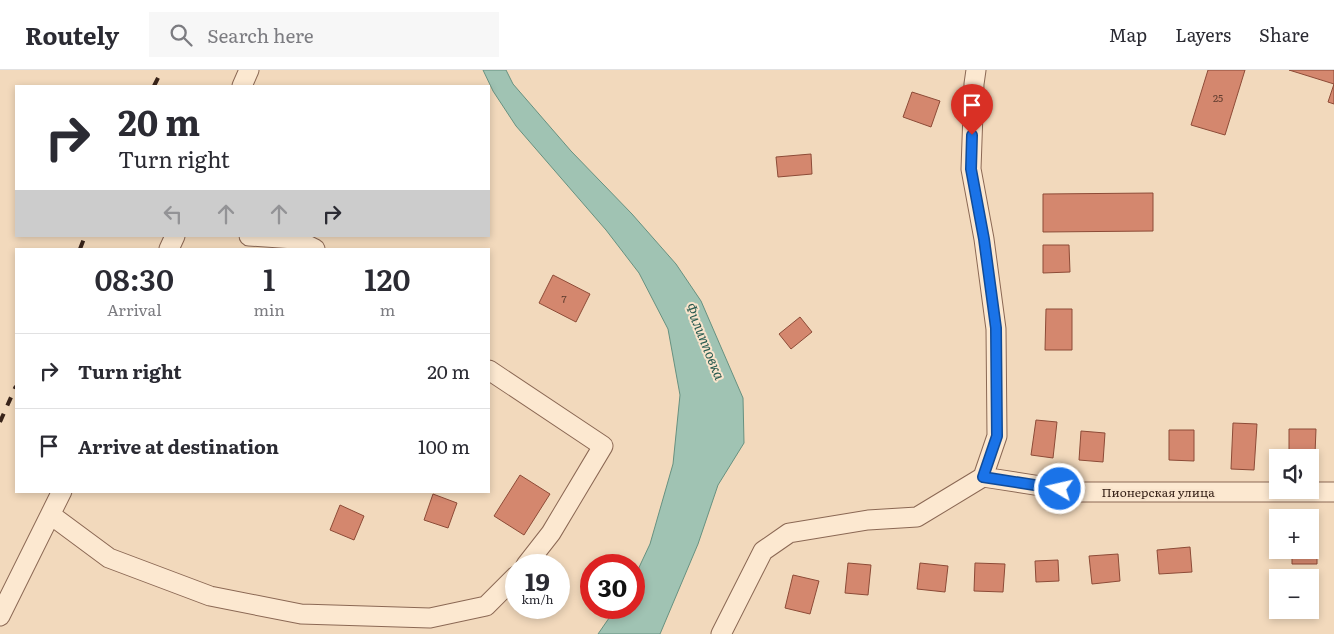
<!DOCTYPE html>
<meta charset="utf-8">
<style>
:root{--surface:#fff;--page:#f7f7f7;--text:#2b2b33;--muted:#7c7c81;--line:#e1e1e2}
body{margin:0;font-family:Literata,serif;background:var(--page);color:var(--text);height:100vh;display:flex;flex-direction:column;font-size:19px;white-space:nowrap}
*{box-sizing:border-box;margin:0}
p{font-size:16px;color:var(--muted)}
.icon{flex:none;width:28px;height:28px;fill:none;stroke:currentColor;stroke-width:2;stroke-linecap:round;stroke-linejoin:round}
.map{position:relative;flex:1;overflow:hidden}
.sheet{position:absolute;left:15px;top:178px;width:475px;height:245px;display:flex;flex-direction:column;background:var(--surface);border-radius:0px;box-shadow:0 2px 8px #0003}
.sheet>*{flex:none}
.top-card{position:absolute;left:15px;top:15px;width:475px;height:152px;border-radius:0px;box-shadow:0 2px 8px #0003;background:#fff;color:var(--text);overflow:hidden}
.tools{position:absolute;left:1269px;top:379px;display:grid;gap:10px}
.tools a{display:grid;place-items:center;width:50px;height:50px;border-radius:0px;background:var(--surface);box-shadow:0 2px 8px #0003;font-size:25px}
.speed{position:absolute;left:505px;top:484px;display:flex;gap:10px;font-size:25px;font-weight:700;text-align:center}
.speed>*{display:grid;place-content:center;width:65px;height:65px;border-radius:50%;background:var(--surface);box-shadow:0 2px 8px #0003;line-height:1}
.speed small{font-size:12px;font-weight:400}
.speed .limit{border:8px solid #d22;background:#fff;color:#111}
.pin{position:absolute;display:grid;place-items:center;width:42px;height:42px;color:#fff;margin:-51px -21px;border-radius:50% 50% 50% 0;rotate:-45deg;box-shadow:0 0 5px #0007}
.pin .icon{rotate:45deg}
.me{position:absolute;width:55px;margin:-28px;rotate:279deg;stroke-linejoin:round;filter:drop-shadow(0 0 4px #0008)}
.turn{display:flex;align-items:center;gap:18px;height:105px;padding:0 20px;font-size:22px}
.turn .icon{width:65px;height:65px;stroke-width:2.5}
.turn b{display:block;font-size:35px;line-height:42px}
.lanes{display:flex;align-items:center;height:48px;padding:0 20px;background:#0003;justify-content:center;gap:25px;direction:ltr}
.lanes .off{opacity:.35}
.eta{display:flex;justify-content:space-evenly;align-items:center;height:85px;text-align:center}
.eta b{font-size:30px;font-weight:600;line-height:35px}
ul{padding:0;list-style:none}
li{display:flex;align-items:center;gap:15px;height:75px;padding:0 20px;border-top:1px solid var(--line)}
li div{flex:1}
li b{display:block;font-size:19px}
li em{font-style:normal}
header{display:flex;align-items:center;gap:30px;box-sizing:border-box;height:70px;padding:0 25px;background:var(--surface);border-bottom:1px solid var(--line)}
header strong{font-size:24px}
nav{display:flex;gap:28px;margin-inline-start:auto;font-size:18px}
.search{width:350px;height:45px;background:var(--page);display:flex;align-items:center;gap:12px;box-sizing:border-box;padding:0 18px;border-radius:0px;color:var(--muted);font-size:19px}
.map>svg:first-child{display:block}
.water{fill:#a0c3b3;stroke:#679180}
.building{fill:#d4876e;stroke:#8d4b37}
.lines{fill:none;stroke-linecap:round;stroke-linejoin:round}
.minor-casing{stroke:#8b6854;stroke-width:21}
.minor{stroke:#fce8d0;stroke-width:19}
.rail{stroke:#39241a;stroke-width:4;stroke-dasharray:9 9;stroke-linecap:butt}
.route-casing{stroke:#114b97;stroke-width:12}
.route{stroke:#1a73e8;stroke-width:9}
.labels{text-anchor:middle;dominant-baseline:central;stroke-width:4;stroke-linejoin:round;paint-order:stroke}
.number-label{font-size:10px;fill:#603d2f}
.street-label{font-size:12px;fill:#39241a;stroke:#f9e4cc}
.water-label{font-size:14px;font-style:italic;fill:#285a4f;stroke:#f9e4cc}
</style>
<header>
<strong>Routely</strong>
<div class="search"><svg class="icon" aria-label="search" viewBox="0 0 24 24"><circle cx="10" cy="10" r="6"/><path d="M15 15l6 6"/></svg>Search here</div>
<nav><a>Map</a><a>Layers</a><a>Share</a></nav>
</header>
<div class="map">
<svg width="1334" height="564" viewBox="0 0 1334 564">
<rect width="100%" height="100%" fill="#f2d9bc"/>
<!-- water -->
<path class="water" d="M483,0H506L513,14L571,81L632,144L676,194L701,231L743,328L744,373L718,415L698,474L660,564H598L616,538H634V508L650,474L673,394L680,325L668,259L639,203L606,160L516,56L493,21Z"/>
<!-- building -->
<path class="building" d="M1208,0H1245L1225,65L1191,55Z
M1289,0H1334V34L1328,32L1334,14Z
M912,22L940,31L931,57L903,47Z
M811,84L812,104L778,107L776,87Z
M1153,123V161L1043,162V124Z
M1043,175H1069L1070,202L1043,203Z
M553,205L590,224L576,252L539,233Z
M1046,239H1072V280H1045Z
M800,247L812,262L791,279L779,264Z
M1036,350L1057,352L1053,388L1031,385Z
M1233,353L1257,354L1254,400L1231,399Z
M1289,359H1316L1315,384H1289Z
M1169,360H1194V391L1169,390Z
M1081,361L1105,363L1103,392L1079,390Z
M520,405L550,424L524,465L494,446Z
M433,424L457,433L448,458L424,450Z
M340,435L364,446L354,470L330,460Z
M1310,469H1317V494H1292V480H1310Z
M1190,477L1192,502L1159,504L1157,480Z
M1118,484L1120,511L1092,514L1089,486Z
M1058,490L1059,511L1036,512L1035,491Z
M848,493L871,495L868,525L845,523Z
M920,493L948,496L945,522L917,519Z
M975,493L1005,494L1003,522L974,521Z
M793,505L819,511L810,544L785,538Z"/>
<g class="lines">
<defs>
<path id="minor" d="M242,16L249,0
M249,166L295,169L315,179
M169,179L175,166
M489,300L603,376L551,463L526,495
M983,407L1079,422H1334
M51,445L109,488L210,526L301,544L430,548L486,536L516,506
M0,546L62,421
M721,564L763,481L789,463L868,450L917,447L983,407L997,366L996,259L984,169L971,99L974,14L976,0"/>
</defs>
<!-- minor casing -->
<use href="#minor" class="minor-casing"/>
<!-- minor -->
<use href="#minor" class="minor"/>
<!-- rail -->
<path class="rail" d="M154,16L162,0
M80,179L85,166
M0,352L16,316"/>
</g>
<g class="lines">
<defs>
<path id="route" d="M972,65L971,99L984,169L996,258L997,366L983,407L1060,419"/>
</defs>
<!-- route casing -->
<use href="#route" class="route-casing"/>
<!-- route -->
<use href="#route" class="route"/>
</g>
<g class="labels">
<!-- number labels -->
<g class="number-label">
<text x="1218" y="27">25</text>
<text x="564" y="228">7</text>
</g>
<!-- street labels -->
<g class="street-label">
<text x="1158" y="422">Пионерская улица</text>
</g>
<!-- water labels -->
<g class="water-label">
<text transform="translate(706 271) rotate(68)">Филипповка</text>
</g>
</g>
</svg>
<div class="tools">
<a><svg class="icon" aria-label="sound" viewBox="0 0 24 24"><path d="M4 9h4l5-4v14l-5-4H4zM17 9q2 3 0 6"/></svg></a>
<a>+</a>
<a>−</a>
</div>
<div class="speed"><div>19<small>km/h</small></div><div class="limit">30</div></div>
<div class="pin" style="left:972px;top:65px;background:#d93025"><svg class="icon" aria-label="arrive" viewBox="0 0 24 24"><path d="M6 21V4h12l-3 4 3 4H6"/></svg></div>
<svg class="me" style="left:1060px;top:419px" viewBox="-20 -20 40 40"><circle r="17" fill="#1a73e8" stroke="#fff" stroke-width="3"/><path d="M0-11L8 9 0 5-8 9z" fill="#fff"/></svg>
<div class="top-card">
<div class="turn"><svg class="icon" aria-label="right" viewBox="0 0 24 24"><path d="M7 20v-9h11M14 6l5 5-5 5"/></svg><div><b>20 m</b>Turn right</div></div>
<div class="lanes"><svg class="icon off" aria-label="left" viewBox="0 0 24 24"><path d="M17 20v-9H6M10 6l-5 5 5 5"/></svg><svg class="icon off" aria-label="ahead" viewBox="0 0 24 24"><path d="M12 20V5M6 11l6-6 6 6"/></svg><svg class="icon off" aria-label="ahead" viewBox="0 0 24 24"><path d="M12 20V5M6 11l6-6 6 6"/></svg><svg class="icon" aria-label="right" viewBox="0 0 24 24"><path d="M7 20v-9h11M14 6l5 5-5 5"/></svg></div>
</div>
<section class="sheet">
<div class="eta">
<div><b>08:30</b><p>Arrival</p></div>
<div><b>1</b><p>min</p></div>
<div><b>120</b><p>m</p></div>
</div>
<ul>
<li><svg class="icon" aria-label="right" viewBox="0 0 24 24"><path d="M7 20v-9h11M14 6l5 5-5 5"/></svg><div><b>Turn right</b></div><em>20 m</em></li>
<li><svg class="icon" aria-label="arrive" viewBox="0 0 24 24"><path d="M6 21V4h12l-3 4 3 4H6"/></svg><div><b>Arrive at destination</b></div><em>100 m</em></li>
</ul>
</section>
</div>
